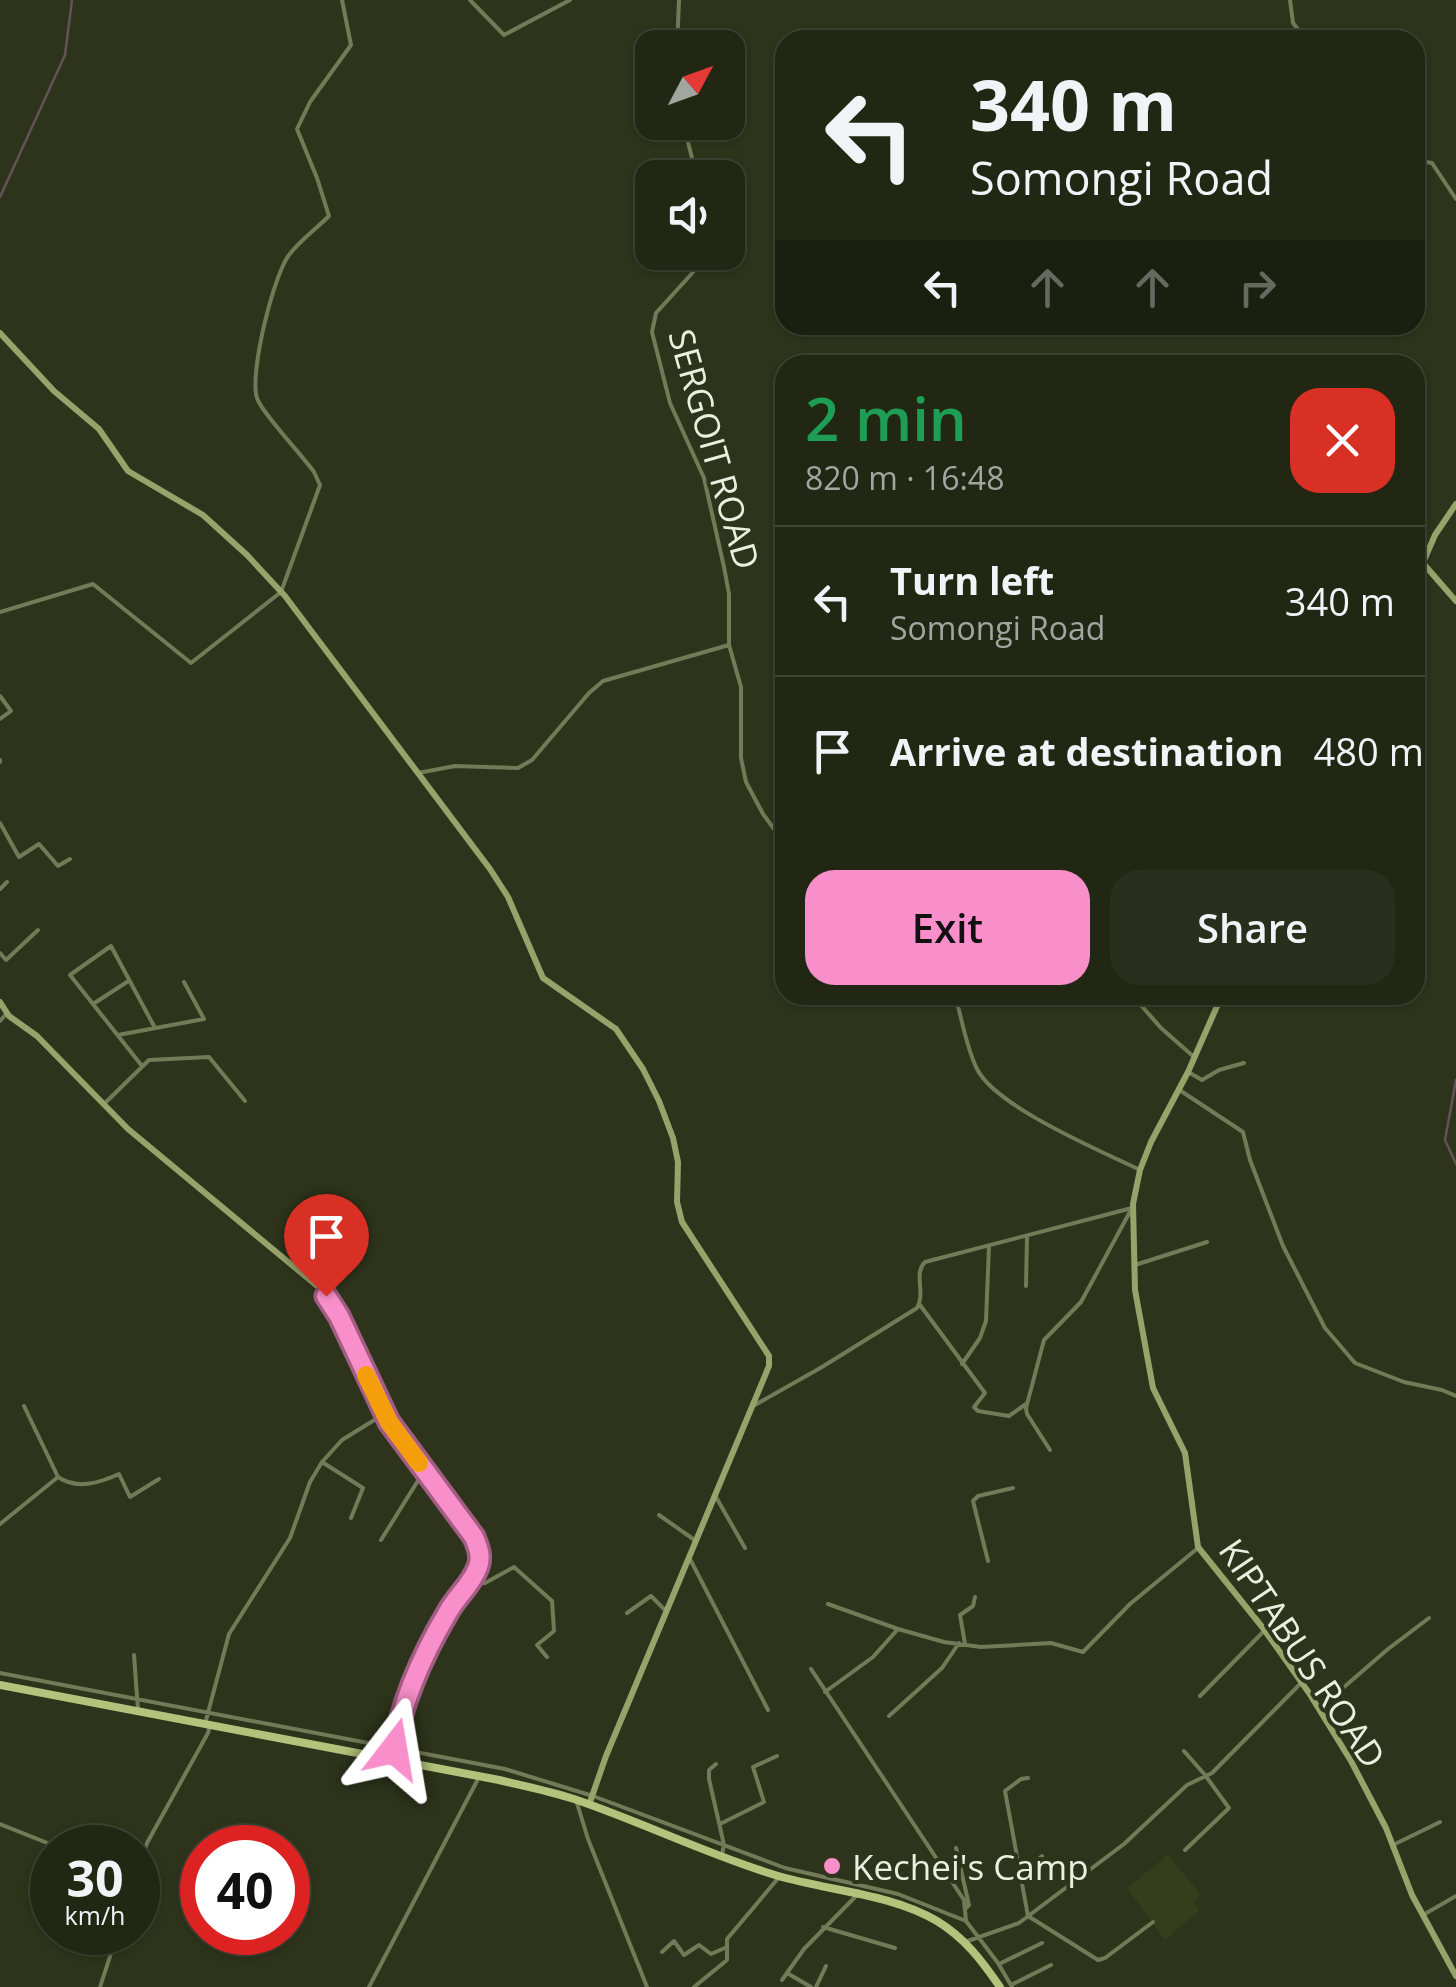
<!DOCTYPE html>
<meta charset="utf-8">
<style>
:root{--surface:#222714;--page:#2a2f1d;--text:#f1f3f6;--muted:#a2a5a0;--line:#3f4434;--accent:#f98fca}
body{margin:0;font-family:"Open Sans",sans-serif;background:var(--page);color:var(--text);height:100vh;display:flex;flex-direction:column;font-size:38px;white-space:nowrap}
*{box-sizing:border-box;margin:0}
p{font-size:32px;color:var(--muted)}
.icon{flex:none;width:55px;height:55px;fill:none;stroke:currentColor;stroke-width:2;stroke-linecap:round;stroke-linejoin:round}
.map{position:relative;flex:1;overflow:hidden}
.details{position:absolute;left:775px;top:355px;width:650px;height:650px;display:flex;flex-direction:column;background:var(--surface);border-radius:30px;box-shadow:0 2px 8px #0004,0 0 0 2px var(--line)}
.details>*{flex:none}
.banner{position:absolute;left:775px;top:30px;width:650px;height:305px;border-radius:30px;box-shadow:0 2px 8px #0004,0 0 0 2px var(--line);background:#222714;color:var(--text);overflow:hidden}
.needle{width:65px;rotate:49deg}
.tools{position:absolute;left:635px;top:30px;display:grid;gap:20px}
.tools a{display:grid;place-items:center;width:110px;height:110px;border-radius:20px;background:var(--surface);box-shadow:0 2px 8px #0004,0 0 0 2px var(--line);font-size:50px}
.speed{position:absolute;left:30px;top:1825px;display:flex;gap:20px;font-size:50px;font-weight:700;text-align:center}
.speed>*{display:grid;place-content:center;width:130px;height:130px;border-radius:50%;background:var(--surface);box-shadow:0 2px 8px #0004,0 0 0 2px var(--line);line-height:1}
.speed small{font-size:25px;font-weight:400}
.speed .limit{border:15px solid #d22;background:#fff;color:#111}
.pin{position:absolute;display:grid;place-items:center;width:85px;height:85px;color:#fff;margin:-102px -42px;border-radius:50% 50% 50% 0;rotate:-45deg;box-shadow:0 0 10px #0007}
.pin .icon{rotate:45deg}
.me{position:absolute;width:110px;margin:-55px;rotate:14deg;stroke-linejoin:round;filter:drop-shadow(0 0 8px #0008)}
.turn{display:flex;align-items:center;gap:35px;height:210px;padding:0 30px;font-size:45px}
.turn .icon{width:130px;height:130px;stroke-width:2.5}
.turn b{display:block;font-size:70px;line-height:85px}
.lanes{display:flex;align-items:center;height:95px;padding:0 30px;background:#0003;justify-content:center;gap:50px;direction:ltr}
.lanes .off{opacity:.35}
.round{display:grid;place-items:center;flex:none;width:105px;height:105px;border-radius:30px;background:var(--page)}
.headline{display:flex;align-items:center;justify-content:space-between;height:170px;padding:0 30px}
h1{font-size:60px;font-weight:600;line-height:75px;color:#1e9e55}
.action{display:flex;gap:20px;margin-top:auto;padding:20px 30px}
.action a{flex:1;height:115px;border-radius:30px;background:var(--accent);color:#111;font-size:40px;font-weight:600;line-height:115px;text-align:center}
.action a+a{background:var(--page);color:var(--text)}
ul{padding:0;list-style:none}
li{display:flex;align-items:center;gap:30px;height:150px;padding:0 30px;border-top:2px solid var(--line)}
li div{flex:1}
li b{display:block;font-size:38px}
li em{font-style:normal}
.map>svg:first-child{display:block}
.built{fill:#363d1d}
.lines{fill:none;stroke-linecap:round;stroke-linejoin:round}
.stream{stroke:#655259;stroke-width:2.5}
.street{stroke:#727b58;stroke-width:4}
.secondary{stroke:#96a46c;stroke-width:6}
.primary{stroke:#b2c47b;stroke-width:8}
.route-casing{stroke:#a25d83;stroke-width:25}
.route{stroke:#f98fca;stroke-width:18}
.slow{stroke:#f59e0b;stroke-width:18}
.poi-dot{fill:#f98fca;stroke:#2e341b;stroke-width:4}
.labels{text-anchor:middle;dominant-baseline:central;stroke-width:8;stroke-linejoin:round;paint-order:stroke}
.street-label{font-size:35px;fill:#ebefe0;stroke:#2e341b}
.poi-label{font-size:35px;fill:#ebefe0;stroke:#2e341b;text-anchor:start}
</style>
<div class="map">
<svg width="1456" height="1987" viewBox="0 0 1456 1987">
<rect width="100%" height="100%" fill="#2e341b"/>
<!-- built -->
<path class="built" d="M1168,1855L1201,1895L1194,1902L1199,1911L1165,1940L1127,1888Z"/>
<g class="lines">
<!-- stream -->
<path class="stream" d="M0,197L65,55L72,0
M1456,1080L1445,1140L1456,1164"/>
<!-- street -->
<path class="street" d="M470,0L504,35L570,0
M1290,0L1293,23L1306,40
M677,48L679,0
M683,122L697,178
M1415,160L1432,163L1456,199
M702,252L700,262L695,270L656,313L652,332L670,403L704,478L724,567L729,594V645L741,687V758L746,782L763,814L785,844
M0,612L93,584L191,663L281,592L320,485L314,472C303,456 261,412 257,398C249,373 274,274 289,255C300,240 316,229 329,216L317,178L297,129L310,102L351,45L342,0
M0,696L11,711L0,719
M0,760V762
M418,773L455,766L518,768L532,760L589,693L603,681L729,645
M0,823L19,857L39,844L58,866L70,859
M0,889L7,882
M0,953L6,960L38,930
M955,995C962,1019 966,1047 977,1069C996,1107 1101,1151 1140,1170
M1132,995L1161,1028L1194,1057
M93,1004L127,982
M0,1021L7,1013
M118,1035L204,1019L184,982
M142,1066L70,975L111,946L155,1028
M1190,1073L1202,1080L1219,1070L1244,1063
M1178,1089L1243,1132L1250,1160L1283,1246L1325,1328L1355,1363L1404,1382L1442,1390L1456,1396
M104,1104L149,1060L209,1057L245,1101
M1135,1265L1207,1242
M1026,1286L1027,1236
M920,1305L985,1393L974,1407L978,1411L1009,1416L1026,1404
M962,1364L980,1338L986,1321L989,1246
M755,1405L822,1367L917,1308C926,1293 913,1274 925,1262L1132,1208
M24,1406L58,1477C77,1490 99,1483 119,1474L130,1497L159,1479
M1050,1450L1027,1414L1026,1408L1044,1340L1081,1302L1132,1208
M322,1462L363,1488L351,1518
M716,1497L745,1548
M659,1515L696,1541
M0,1524L58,1477
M381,1540L424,1471
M690,1559L768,1710
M988,1561L973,1501L978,1496L1013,1488
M469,1583H485L514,1567L552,1601L554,1631L537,1645L547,1657
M828,1604L898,1629
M627,1613L651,1596L667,1612
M965,1644L960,1615L973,1606L975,1597
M134,1655L138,1710
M811,1669L964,1900L966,1921L998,1963L1012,1987
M0,1673L505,1769L593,1796L785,1868L898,1894L966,1921
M825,1692L873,1657L898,1629L944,1642L981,1647L1051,1643L1083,1652L1130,1604L1198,1548
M1200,1696L1264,1631
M1321,1707L1388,1649L1429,1618
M889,1716L942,1668L959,1643
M205,1724L229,1634L290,1538L310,1482L322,1462L342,1440L384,1414
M1184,1751L1205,1775L1229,1808L1185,1850
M716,1764L709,1770V1779L724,1845L722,1854
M1028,1778L1021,1779L1005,1791L1028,1916L1098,1960L1105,1958L1153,1922
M577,1803L588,1839L647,1987
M0,1824L60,1848
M720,1824L764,1802L753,1767L777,1756
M1393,1845L1440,1822
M956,1848L969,1905L966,1908
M1022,1872L1042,1856
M138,1873L147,1843L208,1733L210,1725
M1423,1915L1456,1896
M823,1927L895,1948
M965,1942L1019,1923L1124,1844L1187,1785L1212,1773L1301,1683
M662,1952L674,1941L684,1955L699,1945L711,1954L727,1947
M999,1964L1042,1943
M787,1973L811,1987
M782,1980L804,1949L857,1895
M1011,1985L1051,1965
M100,1987L118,1932
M369,1987L477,1781
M694,1987L727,1960V1939L780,1876
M816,1987L826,1966"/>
<!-- secondary -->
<path class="secondary" d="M0,333L54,391L99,429L128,471L203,515L247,555L285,596L490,869L508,897L543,978L616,1029L643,1069L659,1101L673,1138L678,1162L677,1202L682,1222L769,1356V1366L606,1756L589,1805
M1422,562L1456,601
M1415,581L1435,535L1456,504
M1222,995L1188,1072L1151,1142L1140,1170L1133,1204L1135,1290L1153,1388L1185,1453L1198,1547L1263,1628L1309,1693L1351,1761L1386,1828L1412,1895L1456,1976
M0,1002L9,1016L37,1036L128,1129L322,1290L339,1315L389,1422L474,1537L480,1552L478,1568L450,1608L422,1662L399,1719L390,1760"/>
<!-- primary -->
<path class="primary" d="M0,1685L499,1780C524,1786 549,1791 574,1799C642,1822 706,1854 775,1875C828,1891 889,1893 937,1921C965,1938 982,1961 1000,1987"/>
</g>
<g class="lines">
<defs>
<path id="route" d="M326,1296L339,1316L389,1422L474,1537C478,1547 482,1556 478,1567C472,1584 456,1597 448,1612C423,1654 402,1700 394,1749"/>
</defs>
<!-- route casing -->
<use href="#route" class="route-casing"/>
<!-- route -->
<use href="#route" class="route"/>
<!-- slow -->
<path class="slow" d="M366,1375L389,1422L419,1463"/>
</g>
<!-- markers -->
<circle class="poi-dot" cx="832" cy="1866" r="10"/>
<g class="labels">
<!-- street labels -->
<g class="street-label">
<text transform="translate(715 449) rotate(74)">SERGOIT ROAD</text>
<text transform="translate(1303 1653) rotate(56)">KIPTABUS ROAD</text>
</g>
<!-- poi labels -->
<g class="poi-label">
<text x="852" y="1866">Kechei's Camp</text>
</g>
</g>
</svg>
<div class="tools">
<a><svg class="needle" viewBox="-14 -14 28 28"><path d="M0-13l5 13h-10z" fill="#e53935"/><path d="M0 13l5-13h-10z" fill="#a2a5a0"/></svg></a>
<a><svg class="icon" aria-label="sound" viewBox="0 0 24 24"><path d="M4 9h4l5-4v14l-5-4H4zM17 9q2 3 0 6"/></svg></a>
</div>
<div class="speed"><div>30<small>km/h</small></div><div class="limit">40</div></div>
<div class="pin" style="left:326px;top:1296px;background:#d93025"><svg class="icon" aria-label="arrive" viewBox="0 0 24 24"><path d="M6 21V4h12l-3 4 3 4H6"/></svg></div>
<svg class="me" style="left:394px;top:1749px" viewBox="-20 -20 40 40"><path d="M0-17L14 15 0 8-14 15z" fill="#f98fca" stroke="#fff" stroke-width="4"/></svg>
<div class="banner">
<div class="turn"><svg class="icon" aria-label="left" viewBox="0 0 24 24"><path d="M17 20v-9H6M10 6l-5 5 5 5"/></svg><div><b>340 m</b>Somongi Road</div></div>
<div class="lanes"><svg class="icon" aria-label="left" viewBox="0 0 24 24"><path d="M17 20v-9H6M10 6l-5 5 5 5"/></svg><svg class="icon off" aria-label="ahead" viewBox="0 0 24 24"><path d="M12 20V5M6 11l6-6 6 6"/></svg><svg class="icon off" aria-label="ahead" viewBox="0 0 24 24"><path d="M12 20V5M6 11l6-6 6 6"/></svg><svg class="icon off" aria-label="right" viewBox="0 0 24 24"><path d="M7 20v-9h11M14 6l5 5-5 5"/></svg></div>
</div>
<section class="details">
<div class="headline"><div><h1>2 min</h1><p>820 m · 16:48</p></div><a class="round" style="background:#d93025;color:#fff"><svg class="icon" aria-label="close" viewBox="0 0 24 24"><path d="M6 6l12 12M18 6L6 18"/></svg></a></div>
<ul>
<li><svg class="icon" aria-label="left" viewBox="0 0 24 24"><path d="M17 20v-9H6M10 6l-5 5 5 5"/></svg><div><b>Turn left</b><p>Somongi Road</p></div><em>340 m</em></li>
<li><svg class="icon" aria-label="arrive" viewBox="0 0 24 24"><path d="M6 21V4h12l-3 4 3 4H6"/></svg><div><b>Arrive at destination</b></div><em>480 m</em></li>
</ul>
<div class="action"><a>Exit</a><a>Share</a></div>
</section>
</div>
